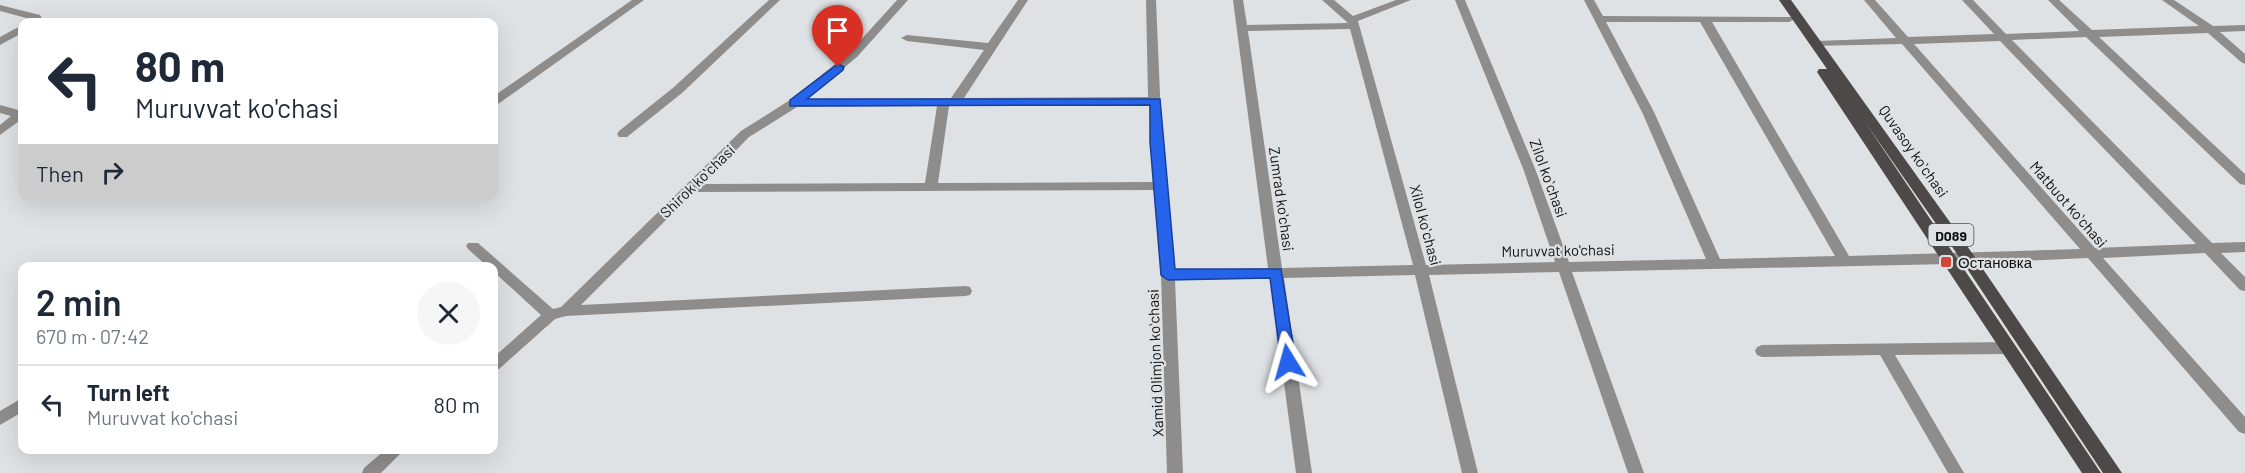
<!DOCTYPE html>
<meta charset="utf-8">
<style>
:root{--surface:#fff;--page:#f6f6f7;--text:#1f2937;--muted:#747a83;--line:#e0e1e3}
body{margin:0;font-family:Barlow,sans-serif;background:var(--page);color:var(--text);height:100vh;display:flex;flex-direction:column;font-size:22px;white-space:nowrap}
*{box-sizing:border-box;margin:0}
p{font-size:20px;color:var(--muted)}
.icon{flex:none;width:33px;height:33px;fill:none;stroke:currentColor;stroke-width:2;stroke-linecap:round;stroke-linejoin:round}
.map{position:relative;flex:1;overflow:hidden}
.panel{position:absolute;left:18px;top:262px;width:480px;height:192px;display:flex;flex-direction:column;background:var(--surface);border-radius:12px;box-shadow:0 6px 24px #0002}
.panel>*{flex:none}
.guide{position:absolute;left:18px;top:18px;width:480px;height:183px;border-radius:12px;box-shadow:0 6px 24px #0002;background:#fff;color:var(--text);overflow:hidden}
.pin{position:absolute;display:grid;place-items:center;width:51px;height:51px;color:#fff;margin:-62px -26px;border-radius:50% 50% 50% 0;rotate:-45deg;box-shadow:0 0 6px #0007}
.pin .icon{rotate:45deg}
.me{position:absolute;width:66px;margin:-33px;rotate:352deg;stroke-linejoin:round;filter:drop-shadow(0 0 4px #0008)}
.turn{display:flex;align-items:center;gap:21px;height:126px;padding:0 18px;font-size:27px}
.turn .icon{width:78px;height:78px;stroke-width:2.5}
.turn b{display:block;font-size:42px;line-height:51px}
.then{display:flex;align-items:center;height:57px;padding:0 18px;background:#0003;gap:12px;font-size:22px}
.round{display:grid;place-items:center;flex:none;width:63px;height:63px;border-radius:32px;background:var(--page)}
.overview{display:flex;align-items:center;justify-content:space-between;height:102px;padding:0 18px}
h1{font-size:36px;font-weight:600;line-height:45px}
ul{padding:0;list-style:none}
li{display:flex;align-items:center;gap:18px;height:78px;padding:0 18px;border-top:2px solid var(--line)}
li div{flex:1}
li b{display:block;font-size:22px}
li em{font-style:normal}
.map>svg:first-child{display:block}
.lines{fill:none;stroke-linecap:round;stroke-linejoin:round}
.minor{fill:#8f8d8c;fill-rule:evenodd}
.major{fill:#4c4948;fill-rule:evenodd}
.route{fill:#2563eb;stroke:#184099;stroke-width:1.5}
.poi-dot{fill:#d24537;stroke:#dee2e5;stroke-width:2}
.labels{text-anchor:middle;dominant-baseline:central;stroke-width:4.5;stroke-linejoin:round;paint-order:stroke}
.shield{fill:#dee2e5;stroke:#4c4f51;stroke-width:1.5}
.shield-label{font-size:14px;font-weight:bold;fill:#0e1011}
.street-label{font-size:15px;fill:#0e1011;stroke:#dee2e5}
.poi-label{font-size:15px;fill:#0e1011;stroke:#dee2e5;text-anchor:start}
</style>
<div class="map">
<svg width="2245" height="473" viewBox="0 0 2245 473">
<rect width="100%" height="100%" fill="#dee2e5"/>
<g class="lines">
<!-- minor -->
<path class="minor" d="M632,0H644L498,104L494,105V96Z
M769,0H780L682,93L627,137H619L617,134L619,131L674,87Z
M897,0H908L857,57L806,99L951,98L984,50L907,41L901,38L907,35L988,43L1018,0H1028L964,98L1148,97L1146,0H1156L1162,142L1174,270L1268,268L1233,0H1243L1247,25L1348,23L1322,0H1334L1353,16L1396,0H1411L1358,21L1426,265L1555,262L1524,171L1455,0H1465L1536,171L1569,262L1706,259L1642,112L1584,0H1594L1603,16L1793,17L1795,19L1789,22H1712L1849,256L2080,249L1902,44L1813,46L1811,44L1817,41L1896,38L1864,0H1875L1908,37L1994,34L1962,0H1973L2006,34L2079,31L2048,0H2059L2092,30L2199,26L2162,0H2174L2213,26L2245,25V31L2220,32L2245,54V64L2241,62L2208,33L2099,37L2245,174V185L2240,184L2086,37L2012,40L2212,243L2245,242V252L2221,253L2245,277V291L2240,290L2205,253L2103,258L2245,417V434L2239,432L2088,258L1949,264L1572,272L1644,473H1628L1559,272L1429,275L1478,473H1462L1415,275L1284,278L1312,473H1296L1270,278L1175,280L1183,473H1167L1161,275L1154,190L694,192L581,305L965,286L970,287L972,291L970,295L965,296L566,316L555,319L499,369L494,371V357L541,315L494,272V267H488L468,249L466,246L468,243H478L553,309L561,307L741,131L790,100L849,53ZM1606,22H1700L1835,256L1720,259L1654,112ZM1350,29L1413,265L1282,268L1248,31ZM2000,41L2196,244L2095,248L1914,44ZM1149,105L1153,182L938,183L949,106ZM937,106L925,183L703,184L749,137L797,107Z
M0,5L40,15L43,20L41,22H27L30,19L0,11Z
M22,25V33L0,45V37Z
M0,105L22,111V119L0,135V125L11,116L0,113Z
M2009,342L2014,344L2016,348L2014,352L2009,354L1895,355L1964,473H1948L1880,355L1762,357L1757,355L1755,351L1757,347L1762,345Z
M22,398V412L0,425V411Z
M385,450H404L381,473H362L364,468Z"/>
<!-- major -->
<path class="major" d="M1779,0H1791L1972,253L2122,473H2103L1962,261L1865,122L2101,473H2082L1817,72L1819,69H1827Z"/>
</g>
<!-- route -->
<path class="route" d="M838,64L844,67L843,70L807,99H1160L1175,269H1281L1296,362L1294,366H1283L1281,362L1270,278L1168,280L1161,275L1150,142V105L790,106V100Z"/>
<!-- markers -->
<rect class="poi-dot" x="1940" y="256" width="12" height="12" rx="3"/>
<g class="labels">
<!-- shield labels -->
<rect class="shield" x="1928.5" y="224" width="45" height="22" rx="4.5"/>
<g class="shield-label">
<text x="1951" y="235">D089</text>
</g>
<!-- street labels -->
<g class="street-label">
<text transform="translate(1914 151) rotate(55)">Quvasoy koʻchasi</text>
<text transform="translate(1549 178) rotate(70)">Zilol koʻchasi</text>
<text transform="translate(697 181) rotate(-44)">Shirok koʻchasi</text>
<text transform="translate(1282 199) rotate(82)">Zumrad koʻchasi</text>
<text transform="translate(2069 204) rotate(49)">Matbuot koʻchasi</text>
<text transform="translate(1426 225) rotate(75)">Xilol koʻchasi</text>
<text transform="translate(1558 250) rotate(-1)">Muruvvat ko'chasi</text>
<text transform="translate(1155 363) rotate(-92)">Xamid Olimjon koʻchasi</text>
</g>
<!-- poi labels -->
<g class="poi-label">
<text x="1958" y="262">Остановка</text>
</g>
</g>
</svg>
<div class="pin" style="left:838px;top:67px;background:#d93025"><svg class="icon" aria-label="arrive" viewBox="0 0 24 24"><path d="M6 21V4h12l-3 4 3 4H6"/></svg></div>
<svg class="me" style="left:1288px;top:362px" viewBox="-20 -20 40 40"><path d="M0-17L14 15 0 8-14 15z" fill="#2563eb" stroke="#fff" stroke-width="4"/></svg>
<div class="guide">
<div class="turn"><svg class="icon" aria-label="left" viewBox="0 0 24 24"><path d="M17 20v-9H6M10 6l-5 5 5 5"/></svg><div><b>80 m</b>Muruvvat ko'chasi</div></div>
<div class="then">Then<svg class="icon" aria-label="right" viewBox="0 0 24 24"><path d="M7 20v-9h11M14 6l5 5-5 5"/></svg></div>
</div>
<section class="panel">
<div class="overview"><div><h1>2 min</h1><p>670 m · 07:42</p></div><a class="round"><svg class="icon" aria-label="close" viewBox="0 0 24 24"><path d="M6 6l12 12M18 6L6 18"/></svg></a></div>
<ul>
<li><svg class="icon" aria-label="left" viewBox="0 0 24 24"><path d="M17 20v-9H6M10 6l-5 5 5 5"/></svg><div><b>Turn left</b><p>Muruvvat ko'chasi</p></div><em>80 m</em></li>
</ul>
</section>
</div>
